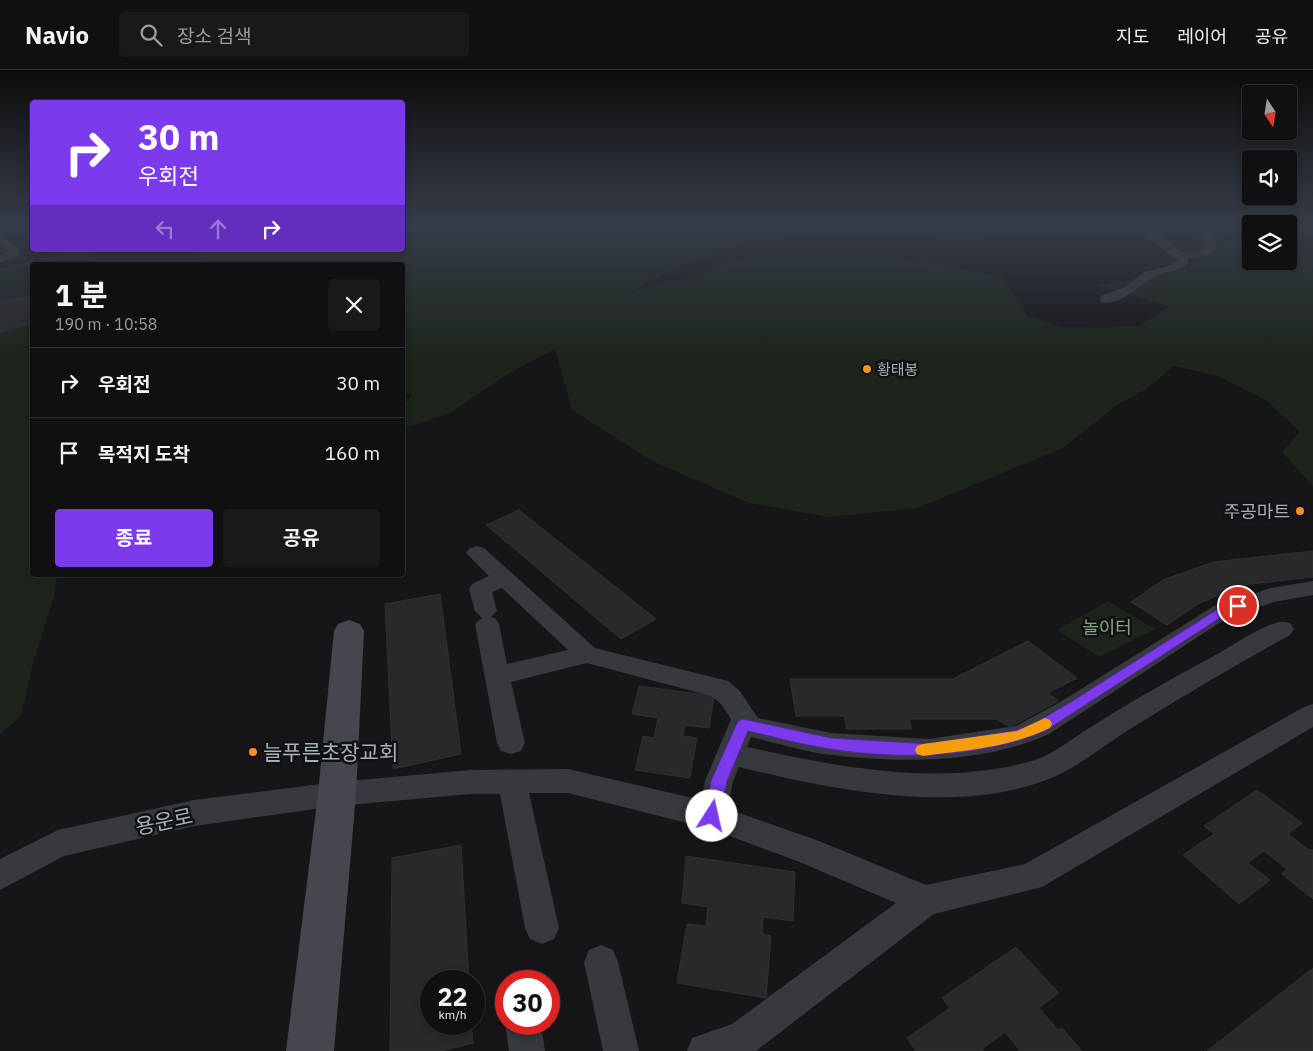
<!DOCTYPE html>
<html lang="ko">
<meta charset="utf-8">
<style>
:root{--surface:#101012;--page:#19191b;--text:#f1f3f6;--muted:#9c9d9f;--line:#303032;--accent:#7c3aed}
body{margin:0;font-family:"IBM Plex Sans","Noto Sans KR",sans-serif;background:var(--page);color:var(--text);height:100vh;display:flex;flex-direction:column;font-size:19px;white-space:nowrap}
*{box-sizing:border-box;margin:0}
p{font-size:16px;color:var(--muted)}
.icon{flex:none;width:28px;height:28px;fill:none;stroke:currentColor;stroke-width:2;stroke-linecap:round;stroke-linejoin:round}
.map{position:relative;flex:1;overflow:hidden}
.side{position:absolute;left:30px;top:192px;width:375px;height:315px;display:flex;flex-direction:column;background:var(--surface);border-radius:5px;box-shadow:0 2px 8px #0003,0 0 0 1px var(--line)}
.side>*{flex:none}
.hud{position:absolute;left:30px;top:30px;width:375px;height:152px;border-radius:5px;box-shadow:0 2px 8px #0003,0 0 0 1px var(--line);background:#7c3aed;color:#fff;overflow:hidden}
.needle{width:32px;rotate:168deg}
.buttons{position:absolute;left:1242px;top:15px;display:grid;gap:10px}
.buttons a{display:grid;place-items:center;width:55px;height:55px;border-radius:5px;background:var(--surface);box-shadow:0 2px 8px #0003,0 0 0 1px var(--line);font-size:25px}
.speed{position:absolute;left:420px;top:900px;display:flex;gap:10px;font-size:25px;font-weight:700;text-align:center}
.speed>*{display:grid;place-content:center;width:65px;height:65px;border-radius:50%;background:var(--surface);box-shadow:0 2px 8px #0003,0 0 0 1px var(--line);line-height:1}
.speed small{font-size:12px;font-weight:400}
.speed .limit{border:8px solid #d22;background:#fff;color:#111}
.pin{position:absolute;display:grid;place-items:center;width:42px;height:42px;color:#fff;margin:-21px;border:2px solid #fff;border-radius:50%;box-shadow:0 1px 5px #0007}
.me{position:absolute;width:55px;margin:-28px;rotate:10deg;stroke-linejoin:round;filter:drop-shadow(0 0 4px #0008)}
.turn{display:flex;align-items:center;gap:18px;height:105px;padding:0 25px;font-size:22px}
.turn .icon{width:65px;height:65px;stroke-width:2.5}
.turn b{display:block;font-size:35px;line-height:42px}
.lanes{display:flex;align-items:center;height:48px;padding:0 25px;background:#0003;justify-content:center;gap:25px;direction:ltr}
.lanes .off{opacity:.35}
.round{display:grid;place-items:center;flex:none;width:52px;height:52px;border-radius:5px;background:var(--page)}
.head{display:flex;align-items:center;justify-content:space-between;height:85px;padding:0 25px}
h1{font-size:30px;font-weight:700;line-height:38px}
.button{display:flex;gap:10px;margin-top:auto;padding:10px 25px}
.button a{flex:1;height:58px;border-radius:5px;background:var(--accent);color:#fff;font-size:20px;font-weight:700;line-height:58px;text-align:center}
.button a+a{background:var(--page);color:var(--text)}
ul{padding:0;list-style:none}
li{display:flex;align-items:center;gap:15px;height:70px;padding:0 25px;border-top:1px solid var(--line)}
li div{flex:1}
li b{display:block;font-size:19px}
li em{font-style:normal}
header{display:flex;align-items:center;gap:30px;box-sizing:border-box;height:70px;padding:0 25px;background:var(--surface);border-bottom:1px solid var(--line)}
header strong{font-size:24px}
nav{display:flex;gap:28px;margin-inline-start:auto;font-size:18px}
.search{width:350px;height:45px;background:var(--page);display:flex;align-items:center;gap:12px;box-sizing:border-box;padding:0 18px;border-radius:5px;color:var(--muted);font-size:19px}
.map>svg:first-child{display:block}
.built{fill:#222225}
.green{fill:#1c241b}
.building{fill:#29292c;stroke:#2f3034}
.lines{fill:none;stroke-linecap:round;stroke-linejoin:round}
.minor{fill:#36393d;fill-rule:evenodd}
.secondary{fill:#44484e;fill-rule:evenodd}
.route{fill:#7c3aed;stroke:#51269a}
.slow{fill:#f59e0b}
.poi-dot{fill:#ff8e27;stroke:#111113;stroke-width:2}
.labels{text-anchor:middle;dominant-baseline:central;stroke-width:5;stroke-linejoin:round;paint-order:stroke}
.far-poi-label{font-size:15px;fill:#a6b0b9;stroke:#111113;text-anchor:start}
.poi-label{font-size:18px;fill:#a6b0b9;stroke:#111113;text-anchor:end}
.park-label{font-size:18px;fill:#81a67b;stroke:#111113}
.near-poi-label{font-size:21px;fill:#a6b0b9;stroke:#111113;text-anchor:start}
.near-street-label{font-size:21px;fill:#a6b0b9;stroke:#111113}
</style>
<header>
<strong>Navio</strong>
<div class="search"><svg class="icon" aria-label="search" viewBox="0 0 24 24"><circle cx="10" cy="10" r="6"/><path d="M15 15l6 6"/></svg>장소 검색</div>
<nav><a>지도</a><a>레이어</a><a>공유</a></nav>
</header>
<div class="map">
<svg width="1313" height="981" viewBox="0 0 1313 981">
<rect width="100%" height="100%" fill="#161618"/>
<!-- built -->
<path class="built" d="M78,180L108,195H32V260L0,269V199Z"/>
<!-- green -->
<path class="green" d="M403,153H1015L1018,159L988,162L976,169L934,164L898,156L855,154L812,156L705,187L668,201L630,222L692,206L750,187L861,185L932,194L1001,206L1028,246L1063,257L1140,256L1170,236L1097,215C1131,209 1181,206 1207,184L1187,163L1228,170L1251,169V191H1289V176L1313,185V416L1282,382L1300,362L1267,331L1215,305L1174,296L1146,319L1117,335L1063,378L918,438L829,447L749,433L654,392L572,340L555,279L503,307L450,343L403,359V337L413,323L403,326L402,195H213L203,191L196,180H402Z
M32,195V215L0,223V202Z
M32,237V505H57L55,523L33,593L21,646L0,664V245Z
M1108,531L1155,559L1099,587L1057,560Z"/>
<!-- building -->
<path class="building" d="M32,225V234L29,235L32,238V253L0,262V233Z
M519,440L656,549L621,569L486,455Z
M1313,481V507L1242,515L1198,534L1167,555L1131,532L1163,510L1213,492Z
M440,524L461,684L393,699L385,534Z
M1028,571L1077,608L1048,623L1058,631L1010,657L996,649H909L912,659H847L844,646H796L790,609H953Z
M639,616L714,626L709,658L685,655L683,666L697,668L690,708L635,700L643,666L654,668L658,648L632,644Z
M1257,720L1302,753L1288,764L1309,780H1313V829L1282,804L1287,799L1264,781L1248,793L1270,810L1239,834L1183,785L1214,764L1204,756Z
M461,775L469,911H431V954H471L473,973L441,981H390L392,788Z
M686,786L795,802L793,851L763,847L762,864L771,866L766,928L677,913L687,854L706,856L708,837L682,833Z
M1016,877L1059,923L1039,938L1058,960L1062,958L1082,981H1020L1005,962L982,979L984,981H916L907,968L950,938L942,928Z
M1313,898V981H1207Z"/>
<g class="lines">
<!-- minor -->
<path class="minor" d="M1130,153H1142L1182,182H1198L1207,178L1201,166L1189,153H1200L1210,163L1219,179L1204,187L1188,189V194C1176,202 1162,202 1151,209C1137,217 1120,236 1101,232L1100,229L1101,226L1125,217L1144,202L1169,196L1178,191Z
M1289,159H1313V165H1289Z
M0,165L20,180L17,186L0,193V186L8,181L0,174Z
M477,476L484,478L595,578L728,611L739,620L758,648L831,663L929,669L1016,656L1062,631L1214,536L1271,518L1313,511V525L1274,532L1230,546L1049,664C982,694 904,693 832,685C805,682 777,673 751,667L747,677C839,697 943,718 1035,690C1056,683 1075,666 1094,655C1135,629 1177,606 1219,583C1237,573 1256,559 1276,553C1281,551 1285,552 1290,553L1294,559L1290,565C1236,595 1183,626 1130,659C1106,674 1082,694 1056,706C962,747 835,720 739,697L733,711L728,739L819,771L926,815L1025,794L1304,637L1313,634V657L1042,817L934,844L756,981H687L692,968L732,954L896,833L797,791L711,759L568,723H529L559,858L554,869L542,874L530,869L525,858L500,724H471L337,736L194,756L64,786L0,820V789L58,760L194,730L337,712L471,700L568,699L701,730L705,711L731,649L721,634L711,626L587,593L511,612L525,673L521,681L511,684L501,681L497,673L475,554L482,548L475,541L469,519L472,514L489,506L466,483L470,478ZM502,518L568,580L507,594L499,554L495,548L491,547L497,541L492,522Z
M601,875L613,880L618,892L639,981H603L584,892L589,880Z
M506,951V954H541L545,981H509L505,954Z"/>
<!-- secondary -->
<path class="secondary" d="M349,550L360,554L364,561L356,724L334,981H286L318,724L334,561L338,554Z"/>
</g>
<!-- sky -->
<linearGradient id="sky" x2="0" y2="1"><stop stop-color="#0c0c0d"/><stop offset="0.53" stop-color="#363c48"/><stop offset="1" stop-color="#363c48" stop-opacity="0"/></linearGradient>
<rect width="1313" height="290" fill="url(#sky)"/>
<!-- route -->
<path class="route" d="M1238,532L1244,536L1243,539L1226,544L1045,661C982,688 898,690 830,679C802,675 775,667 748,661L727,711L718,751L712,753L707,751L705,746L711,711L738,651L743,649L831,668L929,674L1017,660L1035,653L1066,635L1218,539Z"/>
<!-- slow -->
<path class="slow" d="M1045,648L1050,650L1052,654L1050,658C1007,678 969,680 923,686L917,684L915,680L917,676L923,674L1017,661Z"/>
<!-- markers -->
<g class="poi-dot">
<circle cx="867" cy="299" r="5"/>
<circle cx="1300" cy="441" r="5"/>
<circle cx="253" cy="682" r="5"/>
</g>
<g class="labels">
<!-- far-poi labels -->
<g class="far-poi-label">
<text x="877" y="299">황태봉</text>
</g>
<!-- poi labels -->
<g class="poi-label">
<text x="1290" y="441">주공마트</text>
</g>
<!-- park labels -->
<g class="park-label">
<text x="1107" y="557">놀이터</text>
</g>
<!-- near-poi labels -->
<g class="near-poi-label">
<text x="263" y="682">늘푸른초장교회</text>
</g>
<!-- near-street labels -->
<g class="near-street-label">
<text transform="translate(164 751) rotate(-12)">용운로</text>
</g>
</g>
</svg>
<div class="buttons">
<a><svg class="needle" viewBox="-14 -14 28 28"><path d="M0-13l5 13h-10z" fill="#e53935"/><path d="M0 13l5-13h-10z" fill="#9c9d9f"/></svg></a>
<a><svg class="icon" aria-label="sound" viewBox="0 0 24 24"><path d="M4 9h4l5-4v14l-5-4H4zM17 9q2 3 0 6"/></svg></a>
<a><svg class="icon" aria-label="layers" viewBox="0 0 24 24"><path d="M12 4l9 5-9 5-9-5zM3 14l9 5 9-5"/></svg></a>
</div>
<div class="speed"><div>22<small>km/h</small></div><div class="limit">30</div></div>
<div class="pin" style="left:1238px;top:536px;background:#d93025"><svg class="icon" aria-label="arrive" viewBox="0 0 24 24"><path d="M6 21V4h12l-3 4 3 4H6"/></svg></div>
<svg class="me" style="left:712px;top:746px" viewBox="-20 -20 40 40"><circle r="19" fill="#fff"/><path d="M0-13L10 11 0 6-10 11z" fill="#7c3aed"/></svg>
<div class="hud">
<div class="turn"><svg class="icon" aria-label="right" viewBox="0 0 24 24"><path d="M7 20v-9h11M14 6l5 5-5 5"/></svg><div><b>30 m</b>우회전</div></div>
<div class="lanes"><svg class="icon off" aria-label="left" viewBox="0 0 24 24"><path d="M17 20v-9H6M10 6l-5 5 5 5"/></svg><svg class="icon off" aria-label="ahead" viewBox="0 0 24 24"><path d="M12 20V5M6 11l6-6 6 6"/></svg><svg class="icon" aria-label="right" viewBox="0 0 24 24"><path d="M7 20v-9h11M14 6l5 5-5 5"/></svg></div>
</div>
<section class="side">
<div class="head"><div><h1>1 분</h1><p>190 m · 10:58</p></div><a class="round"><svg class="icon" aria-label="close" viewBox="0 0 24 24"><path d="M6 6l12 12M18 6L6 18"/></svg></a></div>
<ul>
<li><svg class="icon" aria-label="right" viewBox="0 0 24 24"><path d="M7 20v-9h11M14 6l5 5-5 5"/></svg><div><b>우회전</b></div><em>30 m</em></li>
<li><svg class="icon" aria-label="arrive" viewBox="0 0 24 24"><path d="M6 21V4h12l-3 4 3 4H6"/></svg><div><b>목적지 도착</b></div><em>160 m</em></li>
</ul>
<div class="button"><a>종료</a><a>공유</a></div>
</section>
</div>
